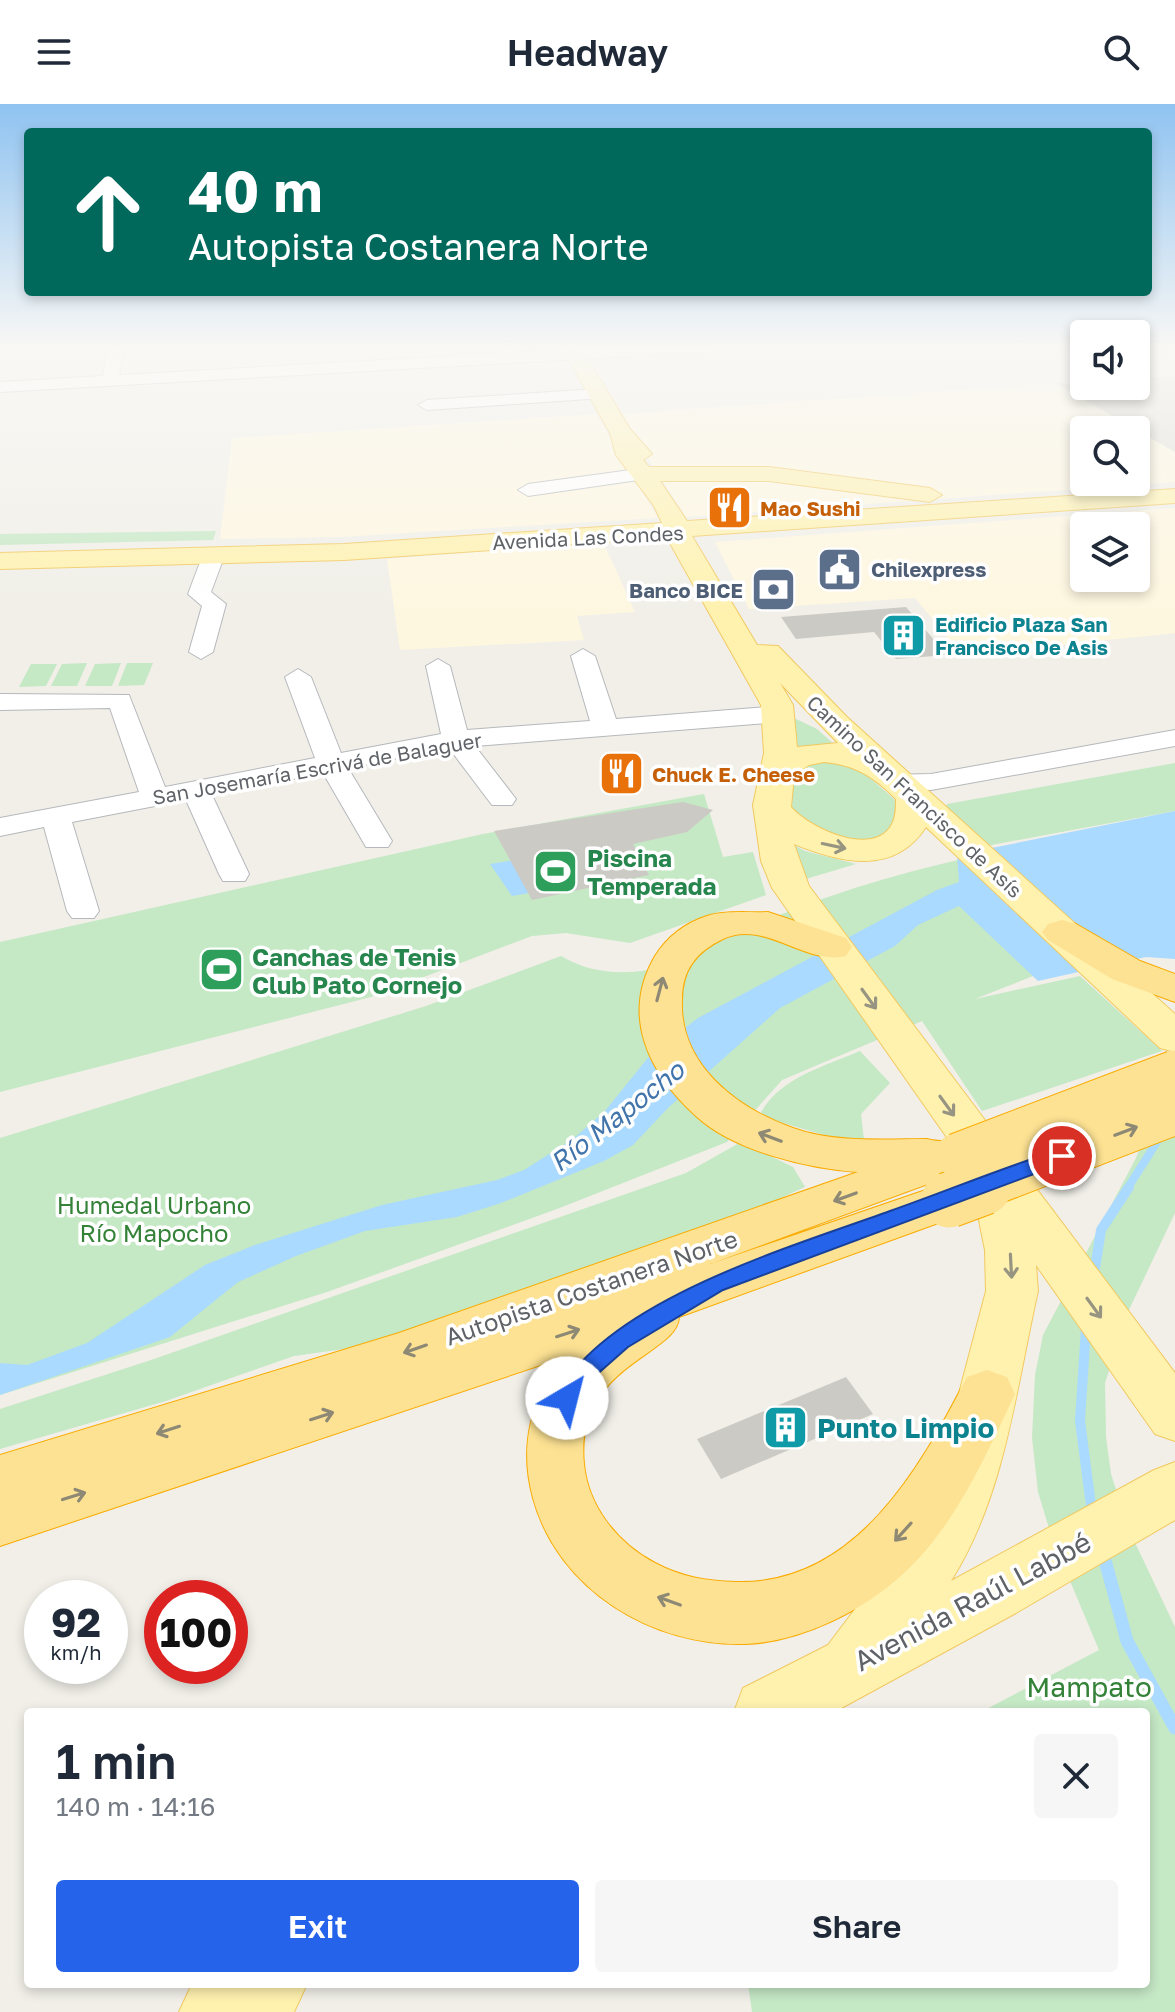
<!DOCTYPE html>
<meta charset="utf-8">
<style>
:root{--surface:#fff;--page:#f6f6f7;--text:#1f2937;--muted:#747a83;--accent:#2563eb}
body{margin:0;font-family:"Golos Text",sans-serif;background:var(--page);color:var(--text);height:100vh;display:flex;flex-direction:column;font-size:30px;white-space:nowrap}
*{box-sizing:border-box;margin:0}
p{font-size:26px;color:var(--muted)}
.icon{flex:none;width:44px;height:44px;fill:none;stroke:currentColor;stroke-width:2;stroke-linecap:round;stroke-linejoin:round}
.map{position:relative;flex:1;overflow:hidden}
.details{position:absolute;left:24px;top:1604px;width:1126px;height:280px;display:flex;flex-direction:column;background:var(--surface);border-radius:8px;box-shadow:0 4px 12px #0003}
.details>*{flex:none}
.banner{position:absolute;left:24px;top:24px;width:1128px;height:168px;border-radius:8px;box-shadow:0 4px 12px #0003;background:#00695c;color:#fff;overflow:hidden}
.buttons{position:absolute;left:1070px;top:216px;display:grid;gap:16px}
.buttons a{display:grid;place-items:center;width:80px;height:80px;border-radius:8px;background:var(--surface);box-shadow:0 4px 12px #0003;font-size:40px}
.speed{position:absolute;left:24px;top:1476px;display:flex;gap:16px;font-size:40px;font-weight:700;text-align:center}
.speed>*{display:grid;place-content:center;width:104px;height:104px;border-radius:50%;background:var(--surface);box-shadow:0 4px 12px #0003;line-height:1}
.speed small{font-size:20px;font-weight:400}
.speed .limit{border:12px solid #d22;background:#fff;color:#111}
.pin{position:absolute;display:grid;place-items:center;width:68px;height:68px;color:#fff;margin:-34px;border:4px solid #fff;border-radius:50%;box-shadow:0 2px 8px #0007}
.me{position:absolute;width:88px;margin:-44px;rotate:37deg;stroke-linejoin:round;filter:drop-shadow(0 0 6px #0008)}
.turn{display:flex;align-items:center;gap:28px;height:168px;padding:0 32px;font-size:36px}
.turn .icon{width:104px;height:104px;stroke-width:2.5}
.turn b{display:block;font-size:56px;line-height:68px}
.round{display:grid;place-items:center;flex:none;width:84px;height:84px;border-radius:8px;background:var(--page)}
.head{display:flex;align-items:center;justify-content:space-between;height:136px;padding:0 32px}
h1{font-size:48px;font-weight:600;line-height:60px}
.primary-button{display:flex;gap:16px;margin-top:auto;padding:16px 32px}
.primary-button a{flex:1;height:92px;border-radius:8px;background:var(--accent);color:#fff;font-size:32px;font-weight:600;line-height:92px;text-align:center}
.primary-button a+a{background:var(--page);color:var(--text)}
header{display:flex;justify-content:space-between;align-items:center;height:104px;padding:0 32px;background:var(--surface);font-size:36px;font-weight:600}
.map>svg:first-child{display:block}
.commercial{fill:#fef7e0;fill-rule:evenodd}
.education{fill:#e1ded6}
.green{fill:#c5e8c5}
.water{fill:#aadaff}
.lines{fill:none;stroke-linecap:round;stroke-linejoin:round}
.stream-far2{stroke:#aadaff;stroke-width:8}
.stream-far1{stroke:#aadaff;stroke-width:10}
.stream{stroke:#aadaff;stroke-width:13}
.building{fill:#cccac5}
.minor-casing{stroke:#b5b8bc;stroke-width:2}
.major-casing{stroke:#f2c960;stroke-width:2}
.highway-casing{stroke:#f9ab00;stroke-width:2}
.minor{fill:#fff;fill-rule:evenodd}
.major{fill:#fff2af;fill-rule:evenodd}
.highway{fill:#fde293;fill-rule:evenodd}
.highway-bridge-far1-casing{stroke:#f9ab00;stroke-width:45;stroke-linecap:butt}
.highway-bridge-casing{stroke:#f9ab00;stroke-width:57;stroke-linecap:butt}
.highway-bridge-far1{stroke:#fde293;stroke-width:43}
.highway-bridge{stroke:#fde293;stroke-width:55}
.oneway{stroke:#979581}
.oneway2{stroke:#8e8975}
.route{fill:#2563eb;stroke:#184099;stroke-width:2}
.labels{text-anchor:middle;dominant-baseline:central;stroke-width:7;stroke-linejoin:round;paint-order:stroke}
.far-food-label{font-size:20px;font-weight:bold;fill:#c56008;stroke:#fff;text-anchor:start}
.far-street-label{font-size:20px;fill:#5f6368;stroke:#fff}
.far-service-label{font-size:20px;font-weight:bold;fill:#4e5e75;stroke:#fff;text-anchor:start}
.far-culture-label{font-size:20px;font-weight:bold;fill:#0d838f;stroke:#fff;text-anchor:start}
.leisure-label{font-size:24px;font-weight:bold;fill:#27864d;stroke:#fff;text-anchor:start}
.park-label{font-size:24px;fill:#348238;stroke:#fff}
.street-label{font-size:24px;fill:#5f6368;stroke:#fff}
.water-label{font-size:26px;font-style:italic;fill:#4174aa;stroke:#fff}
.near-culture-label{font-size:28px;font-weight:bold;fill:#0d838f;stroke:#fff;text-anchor:start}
.near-street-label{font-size:28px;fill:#5f6368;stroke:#fff}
.near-park-label{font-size:28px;fill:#348238;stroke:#fff}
</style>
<header><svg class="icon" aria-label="menu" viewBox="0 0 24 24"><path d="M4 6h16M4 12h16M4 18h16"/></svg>Headway<svg class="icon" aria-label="search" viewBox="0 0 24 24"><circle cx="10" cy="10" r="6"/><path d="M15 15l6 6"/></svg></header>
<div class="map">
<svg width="1175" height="1908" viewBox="0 0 1175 1908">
<rect width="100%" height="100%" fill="#f1efe8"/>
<!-- commercial -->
<path class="commercial" d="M1055,279L1175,348V378L686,413L620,310ZM1084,326H1136V378H1084Z
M596,310L658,414L341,433L220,435L232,334Z
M1175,404V529L962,551L915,494L749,505L715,438ZM1084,422H1136V474H1084Z
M603,438L635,508L577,512L584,536L400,546L387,455Z"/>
<!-- education -->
<path class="education" d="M1175,272V348L1055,279L1136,282V274Z"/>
<!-- green -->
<path class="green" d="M216,427L213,436L0,441V430Z
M87,559L77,582H51L62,560Z
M121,559L112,582H85L95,560Z
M127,559H153L144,581L118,582Z
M31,560H57L46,582L19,583Z
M796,615L817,625L836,642L791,649L790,617Z
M815,654L853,659L894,695L900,710C878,756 832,731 797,716L791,699L794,667Z
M1175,659V707L986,742L944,706L947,700Z
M704,690L723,753L753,748L766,791L630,839L566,829L532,832L371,893L0,988V838L483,730Z
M782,735L805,747L856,760L799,777Z
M999,747L1165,845L1053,864L975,895L1080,872L1162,947L982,1007L922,917L782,976L727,1038L557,1105L327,1188L0,1291V1034L426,902L561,852C588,868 617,871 648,866C680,860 739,827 772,814C845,784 922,763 999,747Z
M860,947L890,979L861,1010L864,1036L831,1033L759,1012C778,974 823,963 860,947Z
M1175,963V1109L1127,1210L1105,1279L1106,1333L1111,1370L1130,1428L1175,1523V1908H752L748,1880H1146V1608H981L1099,1546L1052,1434L1038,1388L1032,1334L1035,1271L1043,1231L1135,1056Z
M741,1038L793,1063L805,1083L702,1130L395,1238L294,1252L166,1297L0,1345V1305L151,1256L686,1069Z"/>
<!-- water -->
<path class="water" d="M1175,707V855L1146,853L1038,877L959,802L918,821L895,842L780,904L668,1004L633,1041L604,1057L501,1099L457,1113L365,1127L296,1152L238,1178L170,1233L0,1291V1259L27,1261L87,1239L205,1161L255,1141L382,1101L497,1076L524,1066L573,1035L605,1007L651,950L698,914L937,786L959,778L957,751Z
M594,743L610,775L512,792L490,760Z"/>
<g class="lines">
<!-- stream-far2 -->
<path class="stream-far2" d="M1127,1085L1162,1030"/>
<!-- stream-far1 -->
<path class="stream-far1" d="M1094,1171L1101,1126L1129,1083
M1086,1224L1080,1317L1092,1409"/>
<!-- stream -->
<path class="stream" d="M1103,1449L1127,1537L1175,1624"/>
</g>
<!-- building -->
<path class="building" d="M906,503L947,551L896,555L874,528L796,535L781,513Z
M683,698L713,706L687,728L633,740L649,771L532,796L494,727Z
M846,1273L873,1310L721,1375L697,1335Z"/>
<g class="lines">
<defs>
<path id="minor" d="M109,242H125L119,271L631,242H727L719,247L0,288V278L103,272Z
M598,285L604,286V294L427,306L418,301L427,296Z
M645,364L652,366L655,370L652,374L528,392L518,386L528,380Z
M213,447L224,453L211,488L226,500L213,548L201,555L189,548L202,502L188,490L202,453Z
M583,545L595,552L616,615L779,602L792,610L779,618L475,642L516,695L512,701H492L449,644L348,664L392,737L388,743H366L323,669L212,691L249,770L245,777H223L219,770L186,696L72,718L99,807L94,814H72L67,807L44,723L0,732V714L139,688L110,604L0,606V590L129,591L165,683L315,654L285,573L298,565L311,573L341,649L441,630L426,562L438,555L450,562L467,626L590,617L571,552Z
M1175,626V642L931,686L887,683L883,677L887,671L931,670Z"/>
<path id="major" d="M561,242H580L630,325L652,350L643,356L649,363H769L930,384L942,391L930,398L769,377H660L687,417L1175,385V399L692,432L757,541L778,542L847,613L1175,910V948L1160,944L926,723C894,772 841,759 794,740L809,782L1175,1269V1337L1155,1330L1036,1161L1038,1187C1016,1284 1005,1392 951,1477L1154,1366L1175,1358V1416L1016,1509L834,1608H734L743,1584L828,1541L922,1416L934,1384L986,1187L985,1146L972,1082L976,1075L772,784L761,757L753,701L764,649L761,601L667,434L344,456L0,465V449L344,440L662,419L654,402L616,351L610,329ZM780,579L838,639L797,643L793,601ZM824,658C856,661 874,673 896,695C896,703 896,713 892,720C874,755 809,724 791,703L794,671L809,661Z
M192,1880H307L294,1908H179Z"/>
<path id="highway" d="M768,808L846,834L852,843L846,852C805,862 765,815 723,835C696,848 682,866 682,896C679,960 736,1004 793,1024C834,1039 884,1035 927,1035C944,1040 957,1034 974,1039L981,1051L974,1063L710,1160L949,1078L966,1083L973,1096L966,1109L679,1213C678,1251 574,1261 584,1360C588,1402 617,1439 655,1459C681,1473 707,1477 736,1478C855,1481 920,1365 967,1273L987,1266L1007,1273L1015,1290C985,1353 956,1421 904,1469C865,1506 801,1538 746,1540C653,1543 558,1486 533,1394C519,1343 530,1294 565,1253L0,1442V1351L399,1229L858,1068C809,1065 734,1047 697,1013C649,970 620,912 655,852C667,833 685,819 707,812C726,806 749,809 768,808Z
M1062,816L1076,820L1140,857L1175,870V898L1112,875L1048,836L1042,828L1048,820Z"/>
</defs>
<!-- minor casing -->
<use href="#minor" class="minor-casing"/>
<!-- major casing -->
<use href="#major" class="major-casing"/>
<!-- highway casing -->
<use href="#highway" class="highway-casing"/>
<!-- minor -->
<use href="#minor" class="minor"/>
<!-- major -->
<use href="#major" class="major"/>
<!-- highway -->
<use href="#highway" class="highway"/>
<defs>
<path id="highway-bridge-far1" d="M957,1051L1175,968
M978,1085L1175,1009"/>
<path id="highway-bridge" d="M949,1096L984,1083"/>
</defs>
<!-- highway-bridge-far1 casing -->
<use href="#highway-bridge-far1" class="highway-bridge-far1-casing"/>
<!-- highway-bridge casing -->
<use href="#highway-bridge" class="highway-bridge-casing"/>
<!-- highway-bridge-far1 -->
<use href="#highway-bridge-far1" class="highway-bridge-far1"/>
<!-- highway-bridge -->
<use href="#highway-bridge" class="highway-bridge"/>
</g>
<!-- one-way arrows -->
<defs><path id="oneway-shaft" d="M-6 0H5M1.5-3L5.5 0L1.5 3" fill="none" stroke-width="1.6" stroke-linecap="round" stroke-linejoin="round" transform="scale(2)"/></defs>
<g class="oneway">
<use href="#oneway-shaft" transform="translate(834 742) rotate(12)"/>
<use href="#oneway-shaft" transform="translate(869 895) rotate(54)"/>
<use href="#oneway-shaft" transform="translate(947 1002) rotate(54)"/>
<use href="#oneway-shaft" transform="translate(1011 1162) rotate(87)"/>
<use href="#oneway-shaft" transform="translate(1094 1204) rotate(54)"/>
</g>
<g class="oneway2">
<use href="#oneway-shaft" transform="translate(660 885) rotate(-75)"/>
<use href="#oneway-shaft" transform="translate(1126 1027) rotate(-21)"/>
<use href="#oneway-shaft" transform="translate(770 1033) rotate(-159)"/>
<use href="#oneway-shaft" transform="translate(845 1093) rotate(160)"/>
<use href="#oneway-shaft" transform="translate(568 1229) rotate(-18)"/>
<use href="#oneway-shaft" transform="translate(415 1245) rotate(161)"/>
<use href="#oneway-shaft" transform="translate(322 1312) rotate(-18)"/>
<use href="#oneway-shaft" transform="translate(168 1326) rotate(162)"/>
<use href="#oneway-shaft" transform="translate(74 1392) rotate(-17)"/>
<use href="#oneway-shaft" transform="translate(903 1428) rotate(132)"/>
<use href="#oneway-shaft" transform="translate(669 1497) rotate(-160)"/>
</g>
<!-- sky -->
<linearGradient id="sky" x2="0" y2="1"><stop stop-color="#8fc3f1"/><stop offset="0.48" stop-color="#f9f8f5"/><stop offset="1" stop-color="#f9f8f5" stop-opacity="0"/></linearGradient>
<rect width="1175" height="509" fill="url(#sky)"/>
<!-- route -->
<path class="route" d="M1062,1045L1072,1052L1069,1057L723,1186L628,1243L594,1273L576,1301L567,1303L559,1301L556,1294C603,1197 794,1142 890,1107C947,1087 1004,1063 1062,1045Z"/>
<!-- icons -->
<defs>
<symbol id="restaurant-square" viewBox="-11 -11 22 22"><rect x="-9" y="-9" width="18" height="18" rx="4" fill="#e8710a" stroke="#fff"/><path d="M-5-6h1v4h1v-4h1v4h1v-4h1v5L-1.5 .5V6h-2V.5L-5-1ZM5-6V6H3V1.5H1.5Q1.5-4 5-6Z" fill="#fff"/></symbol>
<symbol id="civic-square" viewBox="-11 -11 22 22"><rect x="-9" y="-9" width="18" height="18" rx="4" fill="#5c6f8a" stroke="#fff"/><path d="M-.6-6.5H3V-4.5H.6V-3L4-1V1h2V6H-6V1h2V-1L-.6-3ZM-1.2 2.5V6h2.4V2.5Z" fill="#fff"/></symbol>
<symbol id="bank-square" viewBox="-11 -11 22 22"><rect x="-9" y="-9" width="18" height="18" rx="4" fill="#5c6f8a" stroke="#fff"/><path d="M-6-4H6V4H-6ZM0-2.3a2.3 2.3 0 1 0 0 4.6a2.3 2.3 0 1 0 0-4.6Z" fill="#fff"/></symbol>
<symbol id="building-square" viewBox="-11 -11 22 22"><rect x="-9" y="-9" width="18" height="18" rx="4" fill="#0f9aa8" stroke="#fff"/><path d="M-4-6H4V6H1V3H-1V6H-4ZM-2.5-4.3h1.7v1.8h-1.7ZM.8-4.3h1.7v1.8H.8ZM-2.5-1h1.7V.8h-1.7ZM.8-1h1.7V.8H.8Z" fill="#fff"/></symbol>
<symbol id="stadium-square" viewBox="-11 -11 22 22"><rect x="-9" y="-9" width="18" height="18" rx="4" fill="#2e9e5b" stroke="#fff"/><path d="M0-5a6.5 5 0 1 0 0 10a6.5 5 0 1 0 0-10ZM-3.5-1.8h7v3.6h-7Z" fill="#fff"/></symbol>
</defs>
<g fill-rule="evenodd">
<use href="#restaurant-square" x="704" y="378" width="51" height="51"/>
<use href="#civic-square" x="814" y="440" width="51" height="51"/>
<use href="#bank-square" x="748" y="460" width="51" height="51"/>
<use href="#building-square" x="878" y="506" width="51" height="51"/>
<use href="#restaurant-square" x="596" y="644" width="51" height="51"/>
<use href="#stadium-square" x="530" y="742" width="51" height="51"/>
<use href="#stadium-square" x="196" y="840" width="51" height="51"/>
<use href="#building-square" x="760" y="1298" width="51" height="51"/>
</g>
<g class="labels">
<!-- far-food labels -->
<g class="far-food-label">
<text x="760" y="404">Mao Sushi</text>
<text x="652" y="670">Chuck E. Cheese</text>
</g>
<!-- far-street labels -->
<g class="far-street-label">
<text transform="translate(588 433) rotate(-3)">Avenida Las Condes</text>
<text transform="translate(317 664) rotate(-10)">San Josemaría Escrivá de Balaguer</text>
<text transform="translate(915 692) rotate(43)">Camino San Francisco de Asís</text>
</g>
<!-- far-service labels -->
<g class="far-service-label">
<text x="871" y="465">Chilexpress</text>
<text x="743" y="486" text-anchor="end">Banco BICE</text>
</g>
<!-- far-culture labels -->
<g class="far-culture-label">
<text x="935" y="520">Edificio Plaza San<tspan x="935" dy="23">Francisco De Asis</tspan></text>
</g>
<!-- leisure labels -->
<g class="leisure-label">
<text x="587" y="753">Piscina<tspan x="587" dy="28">Temperada</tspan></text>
<text x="252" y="852">Canchas de Tenis<tspan x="252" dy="28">Club Pato Cornejo</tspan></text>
</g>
<!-- park labels -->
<g class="park-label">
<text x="154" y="1100">Humedal Urbano<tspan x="154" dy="28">Río Mapocho</tspan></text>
</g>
<!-- street labels -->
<g class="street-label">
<text transform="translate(591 1183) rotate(-19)">Autopista Costanera Norte</text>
</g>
<!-- water labels -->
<g class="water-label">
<text transform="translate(617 1012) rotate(-38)">Río Mapocho</text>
</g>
<!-- near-culture labels -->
<g class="near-culture-label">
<text x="817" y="1323">Punto Limpio</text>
</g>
<!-- near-street labels -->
<g class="near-street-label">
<text transform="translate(972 1497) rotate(-28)">Avenida Raúl Labbé</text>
</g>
<!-- near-park labels -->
<g class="near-park-label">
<text x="1089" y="1582">Mampato</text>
</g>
</g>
</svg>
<div class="buttons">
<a><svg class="icon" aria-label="sound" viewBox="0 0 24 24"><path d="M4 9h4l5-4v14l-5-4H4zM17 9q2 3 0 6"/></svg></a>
<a><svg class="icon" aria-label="search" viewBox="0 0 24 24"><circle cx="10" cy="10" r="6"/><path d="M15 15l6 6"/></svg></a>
<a><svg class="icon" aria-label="layers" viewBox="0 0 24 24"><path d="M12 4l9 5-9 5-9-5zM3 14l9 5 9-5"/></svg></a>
</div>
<div class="speed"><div>92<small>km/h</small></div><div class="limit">100</div></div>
<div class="pin" style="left:1062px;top:1052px;background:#d93025"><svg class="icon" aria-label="arrive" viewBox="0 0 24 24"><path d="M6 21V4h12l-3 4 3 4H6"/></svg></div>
<svg class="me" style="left:567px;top:1294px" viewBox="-20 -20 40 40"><circle r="19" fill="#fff"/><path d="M0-13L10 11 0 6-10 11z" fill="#2563eb"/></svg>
<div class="banner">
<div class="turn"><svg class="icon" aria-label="ahead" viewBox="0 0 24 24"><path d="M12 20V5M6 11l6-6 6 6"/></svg><div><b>40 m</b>Autopista Costanera Norte</div></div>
</div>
<section class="details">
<div class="head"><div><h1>1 min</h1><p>140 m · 14:16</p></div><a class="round"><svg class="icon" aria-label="close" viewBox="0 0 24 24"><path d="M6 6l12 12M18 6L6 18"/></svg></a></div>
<div class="primary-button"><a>Exit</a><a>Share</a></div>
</section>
</div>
